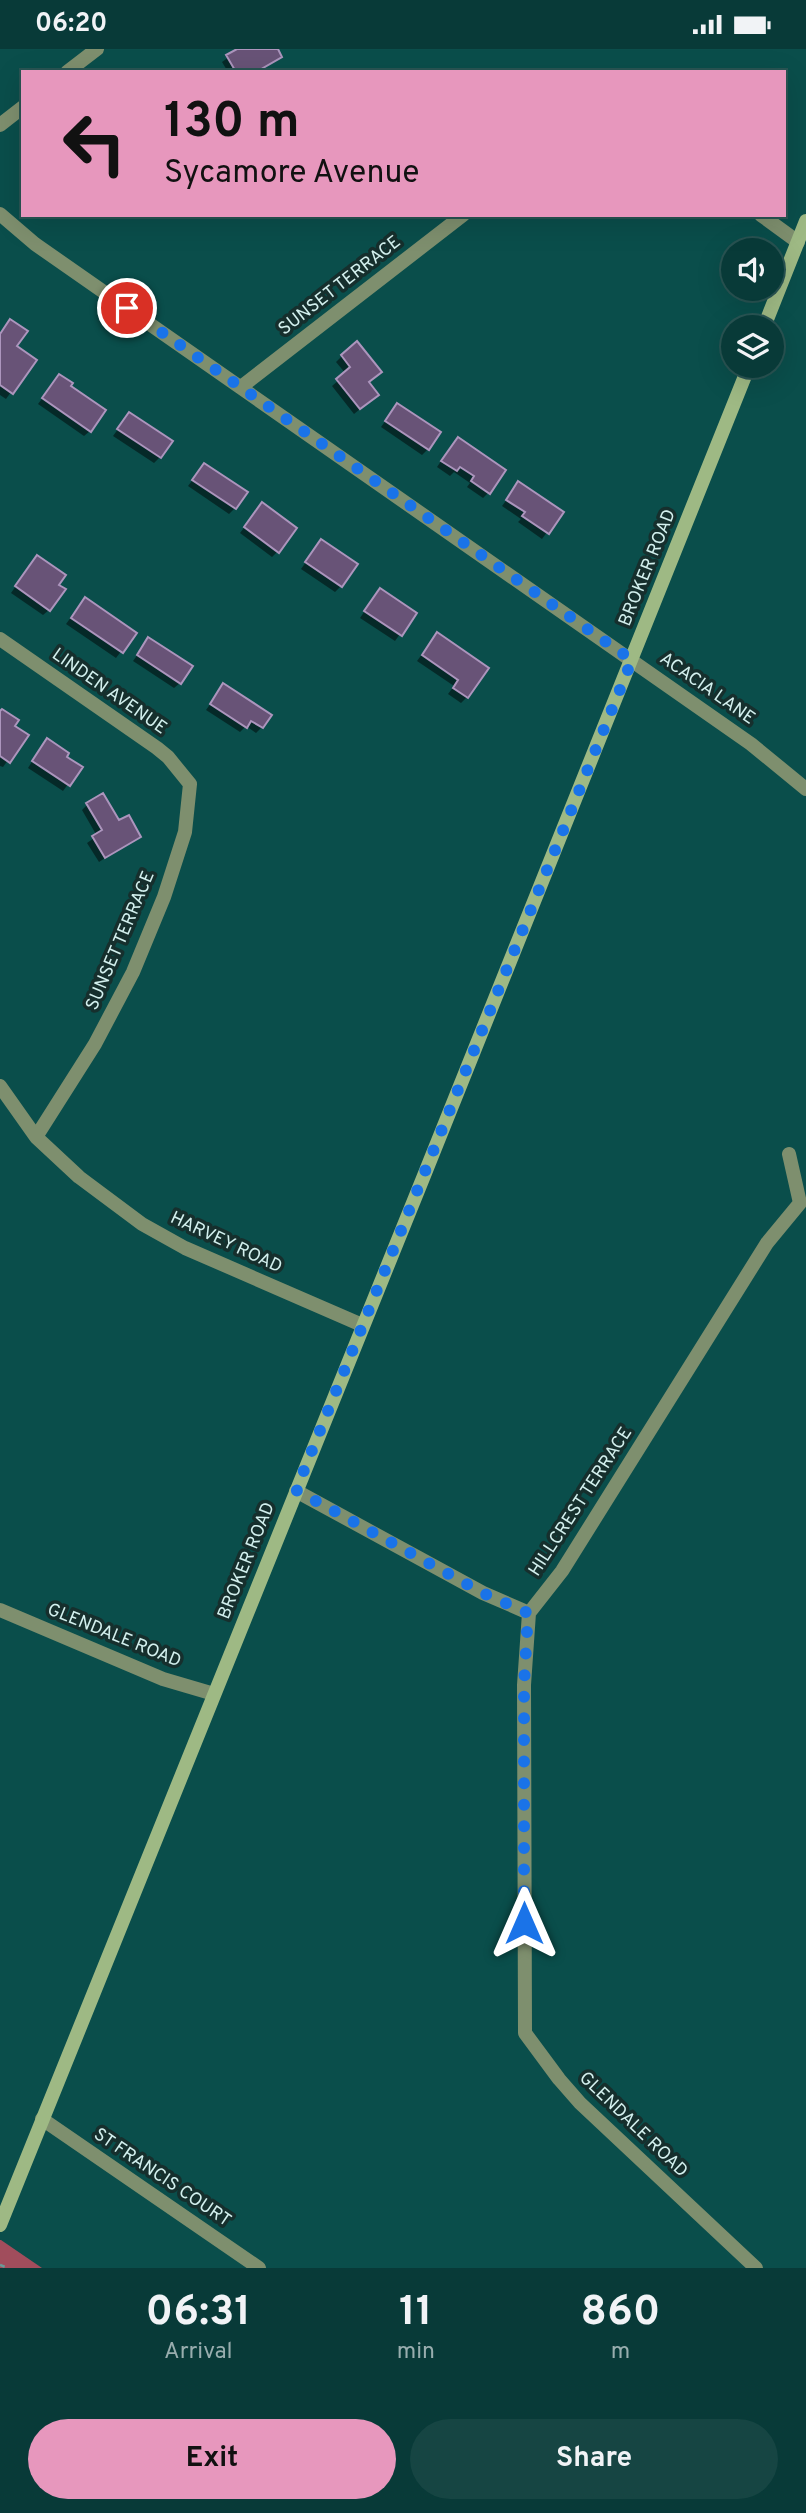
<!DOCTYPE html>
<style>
:root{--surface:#083a38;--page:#164543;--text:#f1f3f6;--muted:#98adae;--line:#295453;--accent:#e797bd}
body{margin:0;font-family:Overpass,sans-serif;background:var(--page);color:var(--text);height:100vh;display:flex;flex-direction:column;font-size:26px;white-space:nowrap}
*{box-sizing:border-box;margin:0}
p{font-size:23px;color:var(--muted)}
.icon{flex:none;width:38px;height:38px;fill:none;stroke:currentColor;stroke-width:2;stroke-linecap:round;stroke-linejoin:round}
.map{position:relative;height:2219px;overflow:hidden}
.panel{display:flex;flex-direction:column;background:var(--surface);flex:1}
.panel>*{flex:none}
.banner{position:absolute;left:21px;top:21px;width:765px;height:147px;border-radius:0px;box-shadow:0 7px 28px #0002,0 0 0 2px var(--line);background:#e797bd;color:#111;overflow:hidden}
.tools{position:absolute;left:721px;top:189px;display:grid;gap:14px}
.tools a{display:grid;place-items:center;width:63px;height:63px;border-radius:50%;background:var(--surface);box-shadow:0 7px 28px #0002,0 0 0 2px var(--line);font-size:35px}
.pin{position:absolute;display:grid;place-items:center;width:60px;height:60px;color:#fff;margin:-30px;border:4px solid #fff;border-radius:50%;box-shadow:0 2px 7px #0007}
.me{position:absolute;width:77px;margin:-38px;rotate:0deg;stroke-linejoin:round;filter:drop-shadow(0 0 5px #0008)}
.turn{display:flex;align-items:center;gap:24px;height:147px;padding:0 28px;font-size:32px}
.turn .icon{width:91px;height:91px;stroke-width:2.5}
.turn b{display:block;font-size:49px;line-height:60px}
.eta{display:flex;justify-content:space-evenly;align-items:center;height:119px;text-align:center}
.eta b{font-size:42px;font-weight:700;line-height:49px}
.cta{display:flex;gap:14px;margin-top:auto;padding:14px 28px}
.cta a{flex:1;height:80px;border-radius:42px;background:var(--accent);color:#111;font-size:28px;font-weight:700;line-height:80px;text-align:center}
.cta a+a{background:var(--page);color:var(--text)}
.status{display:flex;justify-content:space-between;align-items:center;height:49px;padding:0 35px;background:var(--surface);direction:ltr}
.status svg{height:19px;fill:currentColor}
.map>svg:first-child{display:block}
.green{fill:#a14d5c}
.shadow{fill:#0007}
.building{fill:#685377;stroke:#ac95bd;stroke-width:2}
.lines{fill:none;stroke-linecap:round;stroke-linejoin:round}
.path{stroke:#699b98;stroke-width:2.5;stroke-dasharray:5 5;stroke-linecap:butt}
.street{stroke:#7e8f6e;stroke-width:14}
.secondary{stroke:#9eb984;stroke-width:14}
.route{stroke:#1a73e8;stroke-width:12;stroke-dasharray:0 21.6}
.labels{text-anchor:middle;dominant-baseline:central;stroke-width:7;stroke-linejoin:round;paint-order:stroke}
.street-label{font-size:18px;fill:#d3f0ee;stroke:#162f2d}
</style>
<div class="status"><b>06:20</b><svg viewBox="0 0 49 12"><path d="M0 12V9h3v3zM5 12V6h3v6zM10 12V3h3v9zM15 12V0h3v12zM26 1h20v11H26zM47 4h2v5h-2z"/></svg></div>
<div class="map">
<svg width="806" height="2219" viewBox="0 0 806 2219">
<rect width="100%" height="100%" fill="#0a4e4b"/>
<!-- green -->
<path class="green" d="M0,2191H1L42,2219H0Z"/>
<!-- shadow -->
<path class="shadow" d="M240,0H276L280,7L257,23H228L222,13Z
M0,285L34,311L6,350L0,346Z
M342,307L367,334L371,351L354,365L332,337L346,325L336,313Z
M59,327L90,382L84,387L38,355Z
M397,356L428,400L422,406L381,378Z
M129,365L160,408L154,414L113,387Z
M452,396L488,444L483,449L467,438L470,434L454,423L450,427L437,418Z
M204,416L235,459L229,465L188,437Z
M519,434L562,463L542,490L518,473L521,470L502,457Z
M262,455L278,502L272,508L240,484Z
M321,492L341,537L335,543L301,520Z
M32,514L57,537L49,561L43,566L11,544Z
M375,547L415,564L395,592L360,569Z
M80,556L135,584L116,609L66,575Z
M437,585L467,648L461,654L448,645L454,637L417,612Z
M149,590L180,634L174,639L133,612Z
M224,636L262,678L256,684L246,677L240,683L206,661Z
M0,664L13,677L26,686L3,718L0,717Z
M42,697L80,719L63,742L28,719Z
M87,756L119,774L139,787L99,813L87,794L97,787L82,761Z"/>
<!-- building -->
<path class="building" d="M237,0H278L282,8L256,23H236L226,6Z
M10,270L28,282L17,297L37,311L13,345L0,336V285Z
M357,292L382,323L369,333L379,346L360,360L336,330L350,318L341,306Z
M59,325L73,334L71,337L106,361L91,383L42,349Z
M397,354L441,383L429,401L385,372Z
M129,363L173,392L161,409L117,380Z
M458,388L506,421L490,445L471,432L474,427L460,418L457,422L441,412Z
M204,414L248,443L236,460L192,431Z
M518,432L564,463L549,485L522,467L525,463L506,451Z
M262,453L297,479L279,504L244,478Z
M321,490L358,515L342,538L305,513Z
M37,506L66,526L59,536L66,540L50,562L15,537Z
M380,539L417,564L402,587L364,562Z
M85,548L137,584L123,604L71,569Z
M437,583L489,619L468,649L453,639L458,631L422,606Z
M148,588L193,617L181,635L137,606Z
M223,634L272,666L263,679L251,672L247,679L210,655Z
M2,660L19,671L15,677L29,686L10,714L0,707V662Z
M47,689L69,704L67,708L83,718L70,737L32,712Z
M103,744L119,771L129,766L141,788L105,809L92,787L102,781L86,754Z"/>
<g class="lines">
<!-- path -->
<path class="path" d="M0,2216L8,2219"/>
<!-- street -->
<path class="street" d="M67,23L97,0
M0,76L23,58
M0,165L35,195L751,695L806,740
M761,166L798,193
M241,338L463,166
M0,590L157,699L168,708L190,735L185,783L164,848L133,923L95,995L36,1088
M0,1037L36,1088L79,1128L142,1175L185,1199L362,1276
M789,1105L800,1154
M296,1442L483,1544L529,1564
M0,1561L163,1630L214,1645
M42,2070L259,2219
M756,2219L580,2054L559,2030L525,1984L524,1636L529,1564L562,1522L767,1194L800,1154"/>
<!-- secondary -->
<path class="secondary" d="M764,278L806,172
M0,2176C248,1556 503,938 749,317"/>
</g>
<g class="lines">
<!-- route -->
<path class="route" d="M127,259L632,611L296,1441L483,1544L528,1564L524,1636V1874"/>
</g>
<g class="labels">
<!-- street labels -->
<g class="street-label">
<text transform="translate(340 237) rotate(-38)">SUNSET TERRACE</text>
<text transform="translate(648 519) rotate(-68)">BROKER ROAD</text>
<text transform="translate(707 640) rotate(35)">ACACIA LANE</text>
<text transform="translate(109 643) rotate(35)">LINDEN AVENUE</text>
<text transform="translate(121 892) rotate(-67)">SUNSET TERRACE</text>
<text transform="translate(226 1194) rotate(25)">HARVEY ROAD</text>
<text transform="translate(581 1453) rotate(-57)">HILLCREST TERRACE</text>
<text transform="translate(247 1512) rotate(-68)">BROKER ROAD</text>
<text transform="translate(114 1587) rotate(22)">GLENDALE ROAD</text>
<text transform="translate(633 2076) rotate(44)">GLENDALE ROAD</text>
<text transform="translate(162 2129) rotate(34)">ST FRANCIS COURT</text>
</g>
</g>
</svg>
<div class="tools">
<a><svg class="icon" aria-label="sound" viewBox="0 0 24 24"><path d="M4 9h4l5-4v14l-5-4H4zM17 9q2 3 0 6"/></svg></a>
<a><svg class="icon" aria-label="layers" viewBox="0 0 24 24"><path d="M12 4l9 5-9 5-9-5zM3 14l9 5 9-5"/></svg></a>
</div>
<div class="pin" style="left:127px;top:259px;background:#d93025"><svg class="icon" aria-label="arrive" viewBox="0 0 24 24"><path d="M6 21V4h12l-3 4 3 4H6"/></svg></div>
<svg class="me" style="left:524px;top:1874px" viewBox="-20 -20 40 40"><path d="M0-17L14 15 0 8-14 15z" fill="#1a73e8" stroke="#fff" stroke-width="4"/></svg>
<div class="banner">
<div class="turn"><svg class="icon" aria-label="left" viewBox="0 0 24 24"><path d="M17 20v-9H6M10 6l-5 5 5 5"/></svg><div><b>130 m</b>Sycamore Avenue</div></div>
</div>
</div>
<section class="panel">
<div class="eta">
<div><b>06:31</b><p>Arrival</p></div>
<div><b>11</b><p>min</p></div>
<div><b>860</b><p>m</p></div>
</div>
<div class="cta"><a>Exit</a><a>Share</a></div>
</section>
